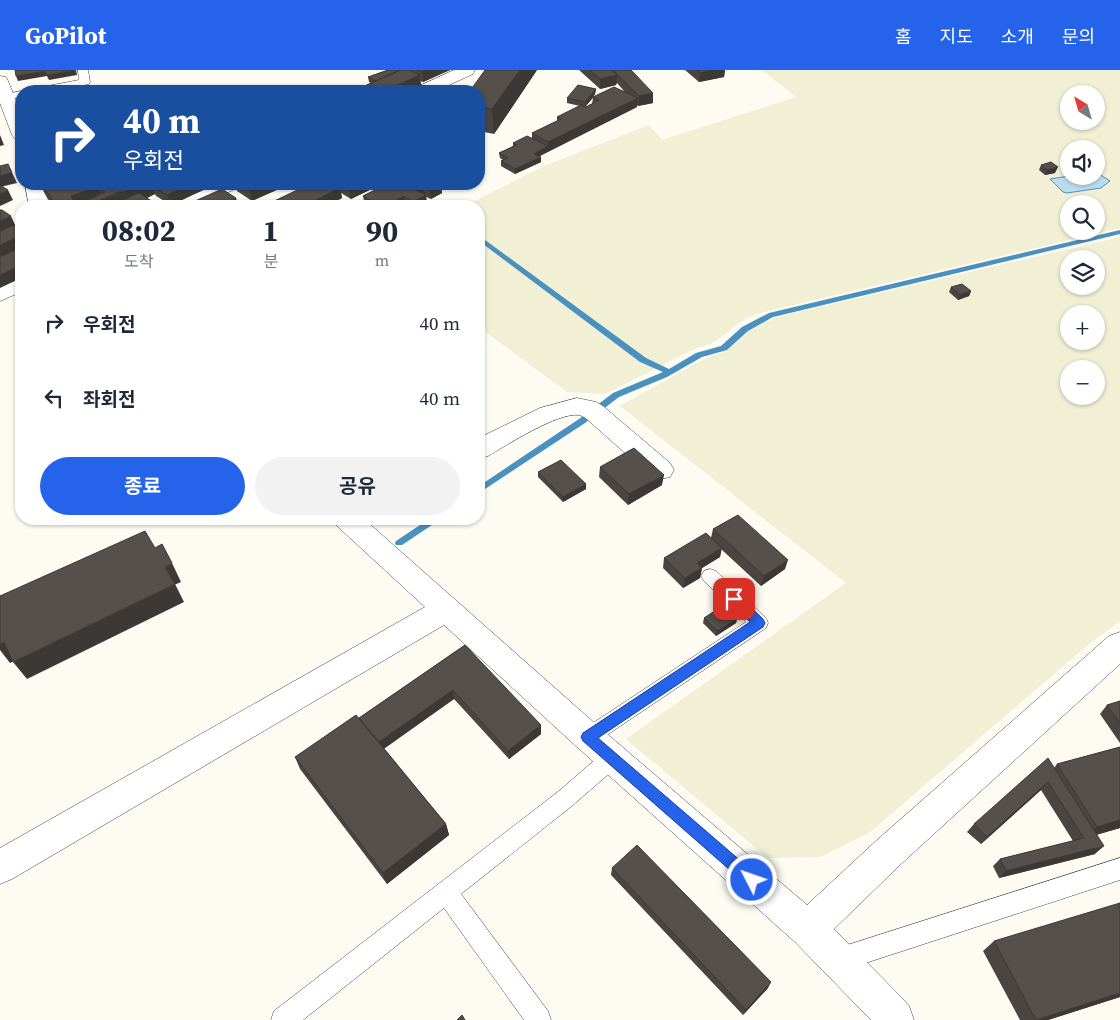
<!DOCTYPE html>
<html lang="ko">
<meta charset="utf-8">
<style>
:root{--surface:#fff;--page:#f2f2f3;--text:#1f2937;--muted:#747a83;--accent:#2563eb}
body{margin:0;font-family:"Source Serif 4","Noto Sans KR",serif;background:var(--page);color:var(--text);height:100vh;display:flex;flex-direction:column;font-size:19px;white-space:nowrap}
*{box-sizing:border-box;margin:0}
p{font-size:16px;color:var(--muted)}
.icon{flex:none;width:28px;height:28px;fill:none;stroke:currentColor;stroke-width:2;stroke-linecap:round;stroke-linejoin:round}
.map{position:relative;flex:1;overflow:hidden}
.details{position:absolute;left:15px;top:130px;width:470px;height:325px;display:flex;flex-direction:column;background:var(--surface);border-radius:20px;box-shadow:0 1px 4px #0004}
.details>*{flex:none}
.banner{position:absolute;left:15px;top:15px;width:470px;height:105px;border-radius:20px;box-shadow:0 1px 4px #0004;background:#1a4fa0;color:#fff;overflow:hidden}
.needle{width:32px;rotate:323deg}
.tools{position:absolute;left:1060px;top:15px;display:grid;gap:10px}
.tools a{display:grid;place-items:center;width:45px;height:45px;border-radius:50%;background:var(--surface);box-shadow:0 1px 4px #0004;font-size:25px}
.pin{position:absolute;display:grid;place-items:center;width:42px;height:42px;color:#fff;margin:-21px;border-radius:10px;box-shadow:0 2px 8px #0006}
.me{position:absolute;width:55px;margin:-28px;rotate:311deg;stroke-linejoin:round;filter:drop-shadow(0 0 4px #0008)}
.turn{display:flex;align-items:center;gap:18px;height:105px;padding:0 25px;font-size:22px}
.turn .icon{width:65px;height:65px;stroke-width:2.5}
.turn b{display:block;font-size:35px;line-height:42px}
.eta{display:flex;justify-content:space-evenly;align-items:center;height:85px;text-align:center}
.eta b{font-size:30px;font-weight:700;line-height:35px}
.button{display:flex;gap:10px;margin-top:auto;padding:10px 25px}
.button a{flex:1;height:58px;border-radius:30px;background:var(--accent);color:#fff;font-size:20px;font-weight:700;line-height:58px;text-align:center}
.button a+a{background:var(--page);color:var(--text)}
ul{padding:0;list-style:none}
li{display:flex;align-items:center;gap:15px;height:75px;padding:0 25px}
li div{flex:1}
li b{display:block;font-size:19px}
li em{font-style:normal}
header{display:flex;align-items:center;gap:30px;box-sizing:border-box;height:70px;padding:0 25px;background:var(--accent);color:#fff}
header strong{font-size:24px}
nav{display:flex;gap:28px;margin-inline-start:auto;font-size:18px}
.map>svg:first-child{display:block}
.farmland{fill:#f1efd4;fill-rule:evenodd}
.water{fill:#bbdcf0;stroke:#4a91bf}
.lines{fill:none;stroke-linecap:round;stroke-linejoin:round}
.stream{fill:#4a91bf;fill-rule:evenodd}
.lane-casing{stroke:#414141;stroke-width:1}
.street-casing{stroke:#414141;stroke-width:1}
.lane{fill:#fff;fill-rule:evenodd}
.street{fill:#fff;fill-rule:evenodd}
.wall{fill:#4a4541;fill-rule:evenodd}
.shaded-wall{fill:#3c3835}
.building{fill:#56504c;stroke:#3c3835}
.route{fill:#2563eb;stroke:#184099}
</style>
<header>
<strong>GoPilot</strong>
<nav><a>홈</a><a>지도</a><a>소개</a><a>문의</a></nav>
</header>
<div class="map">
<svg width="1120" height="950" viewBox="0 0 1120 950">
<rect width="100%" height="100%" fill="#fdfbf2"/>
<!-- farmland -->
<path class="farmland" d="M762,0H1120V158L763,242L747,248L734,256L726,264L711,274L696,278L605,324L567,322L479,257V136H465L544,96L649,55L662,70L796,27ZM1069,24H1096V51H1069ZM1069,79H1096V106H1069ZM1069,134H1096V161H1069Z
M1120,167V551L1089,574L869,763L820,787L768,788L626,669L846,513L620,336L702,290L728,280L753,258L777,247ZM1069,189H1096V216H1069ZM1069,244H1096V271H1069ZM1069,299H1096V326H1069Z"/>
<!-- water -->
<path class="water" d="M1096,102L1110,111L1101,118L1067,123L1063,122L1050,109L1069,106H1096Z"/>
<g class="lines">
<!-- stream -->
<path class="stream" d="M1120,160V164L773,247L748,261L727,280L702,287L667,307L619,327L585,353L479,423V416L579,349L613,323L663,302L640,292L479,171V166L481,167L646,288L669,299L696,283L721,276L742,257L769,243Z
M429,449H439L438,451L402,475H396L395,473L396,471Z"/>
<defs>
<path id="lane" d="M78,0H88L90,12L89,14L53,21H32L37,18L79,10Z
M21,21H23H21V27L6,30L1,27L2,25Z
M710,499L716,501L766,548L768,553L766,558L595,673L588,676L581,673L578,667L581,661L746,552L704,511L701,506L704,501Z
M612,679L619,681L622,688L619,695L573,735L461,824L548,941L551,950H524L444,838L303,950H271L274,941L559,721L605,681Z
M1120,788V810L838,902L830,898L826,890L830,882L838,878Z"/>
<path id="street" d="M454,0H475L473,4L436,21H414L417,17Z
M0,6L6,7L8,11L21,43V70L15,69L12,65L0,33Z
M25,114H44L48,130L52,136H32L28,131Z
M215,114H240L237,118L199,136H174L177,132Z
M21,206V222L0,231V215Z
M577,328L596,332L603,336L670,393L674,400L670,407L661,409L652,407L589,351C586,348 583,346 579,345C558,342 507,375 488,386L479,389V368L540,338Z
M334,449H364L599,657L807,835L877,770L1109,566L1120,562V594L901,794L834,859L900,926L909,936L914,950H871L795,872L577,677L444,555L12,809L0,814V778L425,537L337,456Z"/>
</defs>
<!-- lane casing -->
<use href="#lane" class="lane-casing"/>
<!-- street casing -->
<use href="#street" class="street-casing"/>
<!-- lane -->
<use href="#lane" class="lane"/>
<!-- street -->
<use href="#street" class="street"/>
</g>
<!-- wall -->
<path class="wall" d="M388,0H450L423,12L420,11L421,15L407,21H355H360V18L371,13L369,12L368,7Z
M485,0H537L494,64L479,61V21Z
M579,0H631L653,33L638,36L637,35V37L539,86L541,92L515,104L501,96V91L503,90L500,88L499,83L513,76V73L532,68V63L557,51V47L580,36L567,33V28L596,19L595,24L593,27L624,21L617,13L616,15L600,19ZM593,28L592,34L585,37Z
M685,0H725L724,7L699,12Z
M1041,95L1055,103L1045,105L1039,100Z
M40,114H213L214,115L171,135L156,126L155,124L147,128L154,136H53L46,126Z
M235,114H290L252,131L237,121Z
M310,114H382L351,129L341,123L342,128L326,136H269L268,134Z
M387,114H441L442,123L431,129L426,127L427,135L424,136H365L363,126Z
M951,217L971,221L969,226L958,230L949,222Z
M600,397L662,415L628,435L599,407Z
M538,402L586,419L563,432L538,407Z
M713,459L785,499L761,516L721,479L720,487L702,498L700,508L683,518L663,498L664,488L711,468Z
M704,548L737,549L736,553L716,566L703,553Z
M465,575L541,664L509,689L454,629L384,678L446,754L449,765L387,814L300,699L295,687L359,648Z
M1120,631V673L1100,644L1107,635Z
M1120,677V758L1096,765L1095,784L999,808L993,796L1000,789L1073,771L1041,720L981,774L967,762L974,754L1054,698L1057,694Z
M612,798L768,918L743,945L611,805Z
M994,871L1120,927L1048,950H1020L983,881Z"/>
<!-- shaded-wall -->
<path class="shaded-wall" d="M76,0L77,5L49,10L47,6L18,11L16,6L45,1L47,5Z
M427,0H450L423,12L422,2Z
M520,0H537L494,64L492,39Z
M713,0H725L724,7L699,12L700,3Z
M420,5L421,15L407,21H384Z
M617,5L616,15L600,19V9Z
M596,19L595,24L585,37V32Z
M653,23V33L638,36L639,26Z
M638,28L637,37L548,82V72Z
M0,65L4,75L0,76Z
M548,76V82L534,89V84Z
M484,86L485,96L479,99V89Z
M541,87V92L515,104V99Z
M8,94L17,113L0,117V106Z
M1058,97L1055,103L1045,105L1047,100Z
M140,114H175L152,116L155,124L130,136H57L71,126L98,117L103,130Z
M192,114H213L214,115L171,135L167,125Z
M266,114H290L252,131L250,121Z
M360,114H382L351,129L349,119Z
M440,114H441L442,123L431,129L430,119Z
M423,116L425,125H426L427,135L424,136H414L413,132L416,120Z
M340,118L342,128L326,136H304Z
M8,120L13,130L0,136V124Z
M404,126L405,136H385Z
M236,128L239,136H219Z
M153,132L154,136H144Z
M11,146L16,157L0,164V151Z
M21,165V178L0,187V175Z
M21,195V208L0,218V205Z
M971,221L969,226L958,230L960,225Z
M664,405L662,415L628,435L629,424Z
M586,414V419L563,432V427Z
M722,478L720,487L702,498L700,508L683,518L685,508L697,493Z
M788,490L785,499L761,516L764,506Z
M172,493L181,512L174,515L165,497Z
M175,514L184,532L27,609L13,592Z
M737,549L736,553L716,566L717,561Z
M4,572L18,589L10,593L0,580V574Z
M453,620L454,629L381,681L378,673Z
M541,655V664L509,689L508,681Z
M1048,712L1041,720L981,774L987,767Z
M1120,750V758L1085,768L1097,757Z
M446,754L449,765L387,814L383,803Z
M1104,776L1095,784L999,808L1006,801Z
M771,912L768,918L743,945L746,940Z
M1120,923V927L1048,950H1036Z"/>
<!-- building -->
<path class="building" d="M15,0H75L47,5L45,1L16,6Z
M388,0H400L376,11L368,7Z
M400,0H409L420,5L384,21H366L360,18Z
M417,0H427L422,2Z
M485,0H520L492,39L479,37V21H470Z
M590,0H611L617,5L600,9Z
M613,0H631L653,23L639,26Z
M697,0H713L700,3Z
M578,15L596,19L585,32L567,28Z
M424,17L454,21H421Z
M614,17L638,28L548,72L532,63L561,49L557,47L581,35L586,37L599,30L593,27Z
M527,66L548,76L534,84L541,87L515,99L501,91L508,88L499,83L517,75L513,73Z
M479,83L484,86L479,89Z
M1051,92L1058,97L1047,100L1041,95Z
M8,94L12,103L0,106V96Z
M41,114H140L124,122H118L88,136H75L105,122L98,117L71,126L73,130L57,136Z
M156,114H192L167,125L152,116Z
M238,114H266L250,121Z
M310,114H332L340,118L304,136H272L268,134Z
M340,114H360L349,119Z
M387,114H440L430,119L423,116L416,120L426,125L413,132L404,126L385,136H380L363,126Z
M0,115L8,120L0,124Z
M222,119L236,128L219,136H184Z
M139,123L153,132L144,136H108Z
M0,140H2L11,146L0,151Z
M21,152V165L0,175V161Z
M21,177V195L0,205V187Z
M962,214L971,221L960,225L951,217Z
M634,378L664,405L629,424L600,397Z
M561,390L586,414L563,427L538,402Z
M738,445L788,490L764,506L713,459Z
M145,461L155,478L162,474L172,493L165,497L175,514L13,592L4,572L0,574V526Z
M706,463L722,478L697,493L702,498L685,508L664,488Z
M724,535L737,549L717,561L704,548Z
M465,575L541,655L508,681L453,620L379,672L359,648Z
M1120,631V653L1107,635Z
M356,645L446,754L383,803L295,687Z
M1120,677V750L1097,757L1057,694Z
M1048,688L1104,776L1006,801L1000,789L1084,768L1048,712L987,767L974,754Z
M637,775L771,912L746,940L612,798Z
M1120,833V923L1036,950L994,871Z
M462,945L465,950H457Z"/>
<!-- route -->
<path class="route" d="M734,524L739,526L763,549L765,553L763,557L598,668L757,805L760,810L757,815L752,817L747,815L583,671L581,667L583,663L750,552L730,533L728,529L730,526Z"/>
</svg>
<div class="tools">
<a><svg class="needle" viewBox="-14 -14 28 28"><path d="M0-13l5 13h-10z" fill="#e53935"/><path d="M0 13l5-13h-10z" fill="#747a83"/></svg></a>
<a><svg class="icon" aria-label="sound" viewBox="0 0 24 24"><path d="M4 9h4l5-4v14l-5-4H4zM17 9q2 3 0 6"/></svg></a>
<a><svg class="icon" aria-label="search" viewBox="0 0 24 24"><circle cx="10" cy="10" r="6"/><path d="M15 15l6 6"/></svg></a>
<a><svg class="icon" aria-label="layers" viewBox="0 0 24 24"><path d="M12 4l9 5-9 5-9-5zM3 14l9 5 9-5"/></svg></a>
<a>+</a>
<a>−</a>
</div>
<div class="pin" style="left:734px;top:529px;background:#d93025"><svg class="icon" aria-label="arrive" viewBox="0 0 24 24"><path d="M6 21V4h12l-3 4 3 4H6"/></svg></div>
<svg class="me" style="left:752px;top:810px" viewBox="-20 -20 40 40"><circle r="17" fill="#2563eb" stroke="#fff" stroke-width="3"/><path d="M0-11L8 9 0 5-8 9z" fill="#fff"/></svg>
<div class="banner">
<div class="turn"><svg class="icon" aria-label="right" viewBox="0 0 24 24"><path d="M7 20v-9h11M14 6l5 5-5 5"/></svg><div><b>40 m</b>우회전</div></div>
</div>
<section class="details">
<div class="eta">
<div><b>08:02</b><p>도착</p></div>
<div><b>1</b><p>분</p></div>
<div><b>90</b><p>m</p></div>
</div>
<ul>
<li><svg class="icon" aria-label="right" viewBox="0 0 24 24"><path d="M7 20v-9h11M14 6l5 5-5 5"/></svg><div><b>우회전</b></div><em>40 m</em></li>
<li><svg class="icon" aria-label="left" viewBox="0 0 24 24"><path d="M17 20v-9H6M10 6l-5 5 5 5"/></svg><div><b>좌회전</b></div><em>40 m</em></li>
</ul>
<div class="button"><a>종료</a><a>공유</a></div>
</section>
</div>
